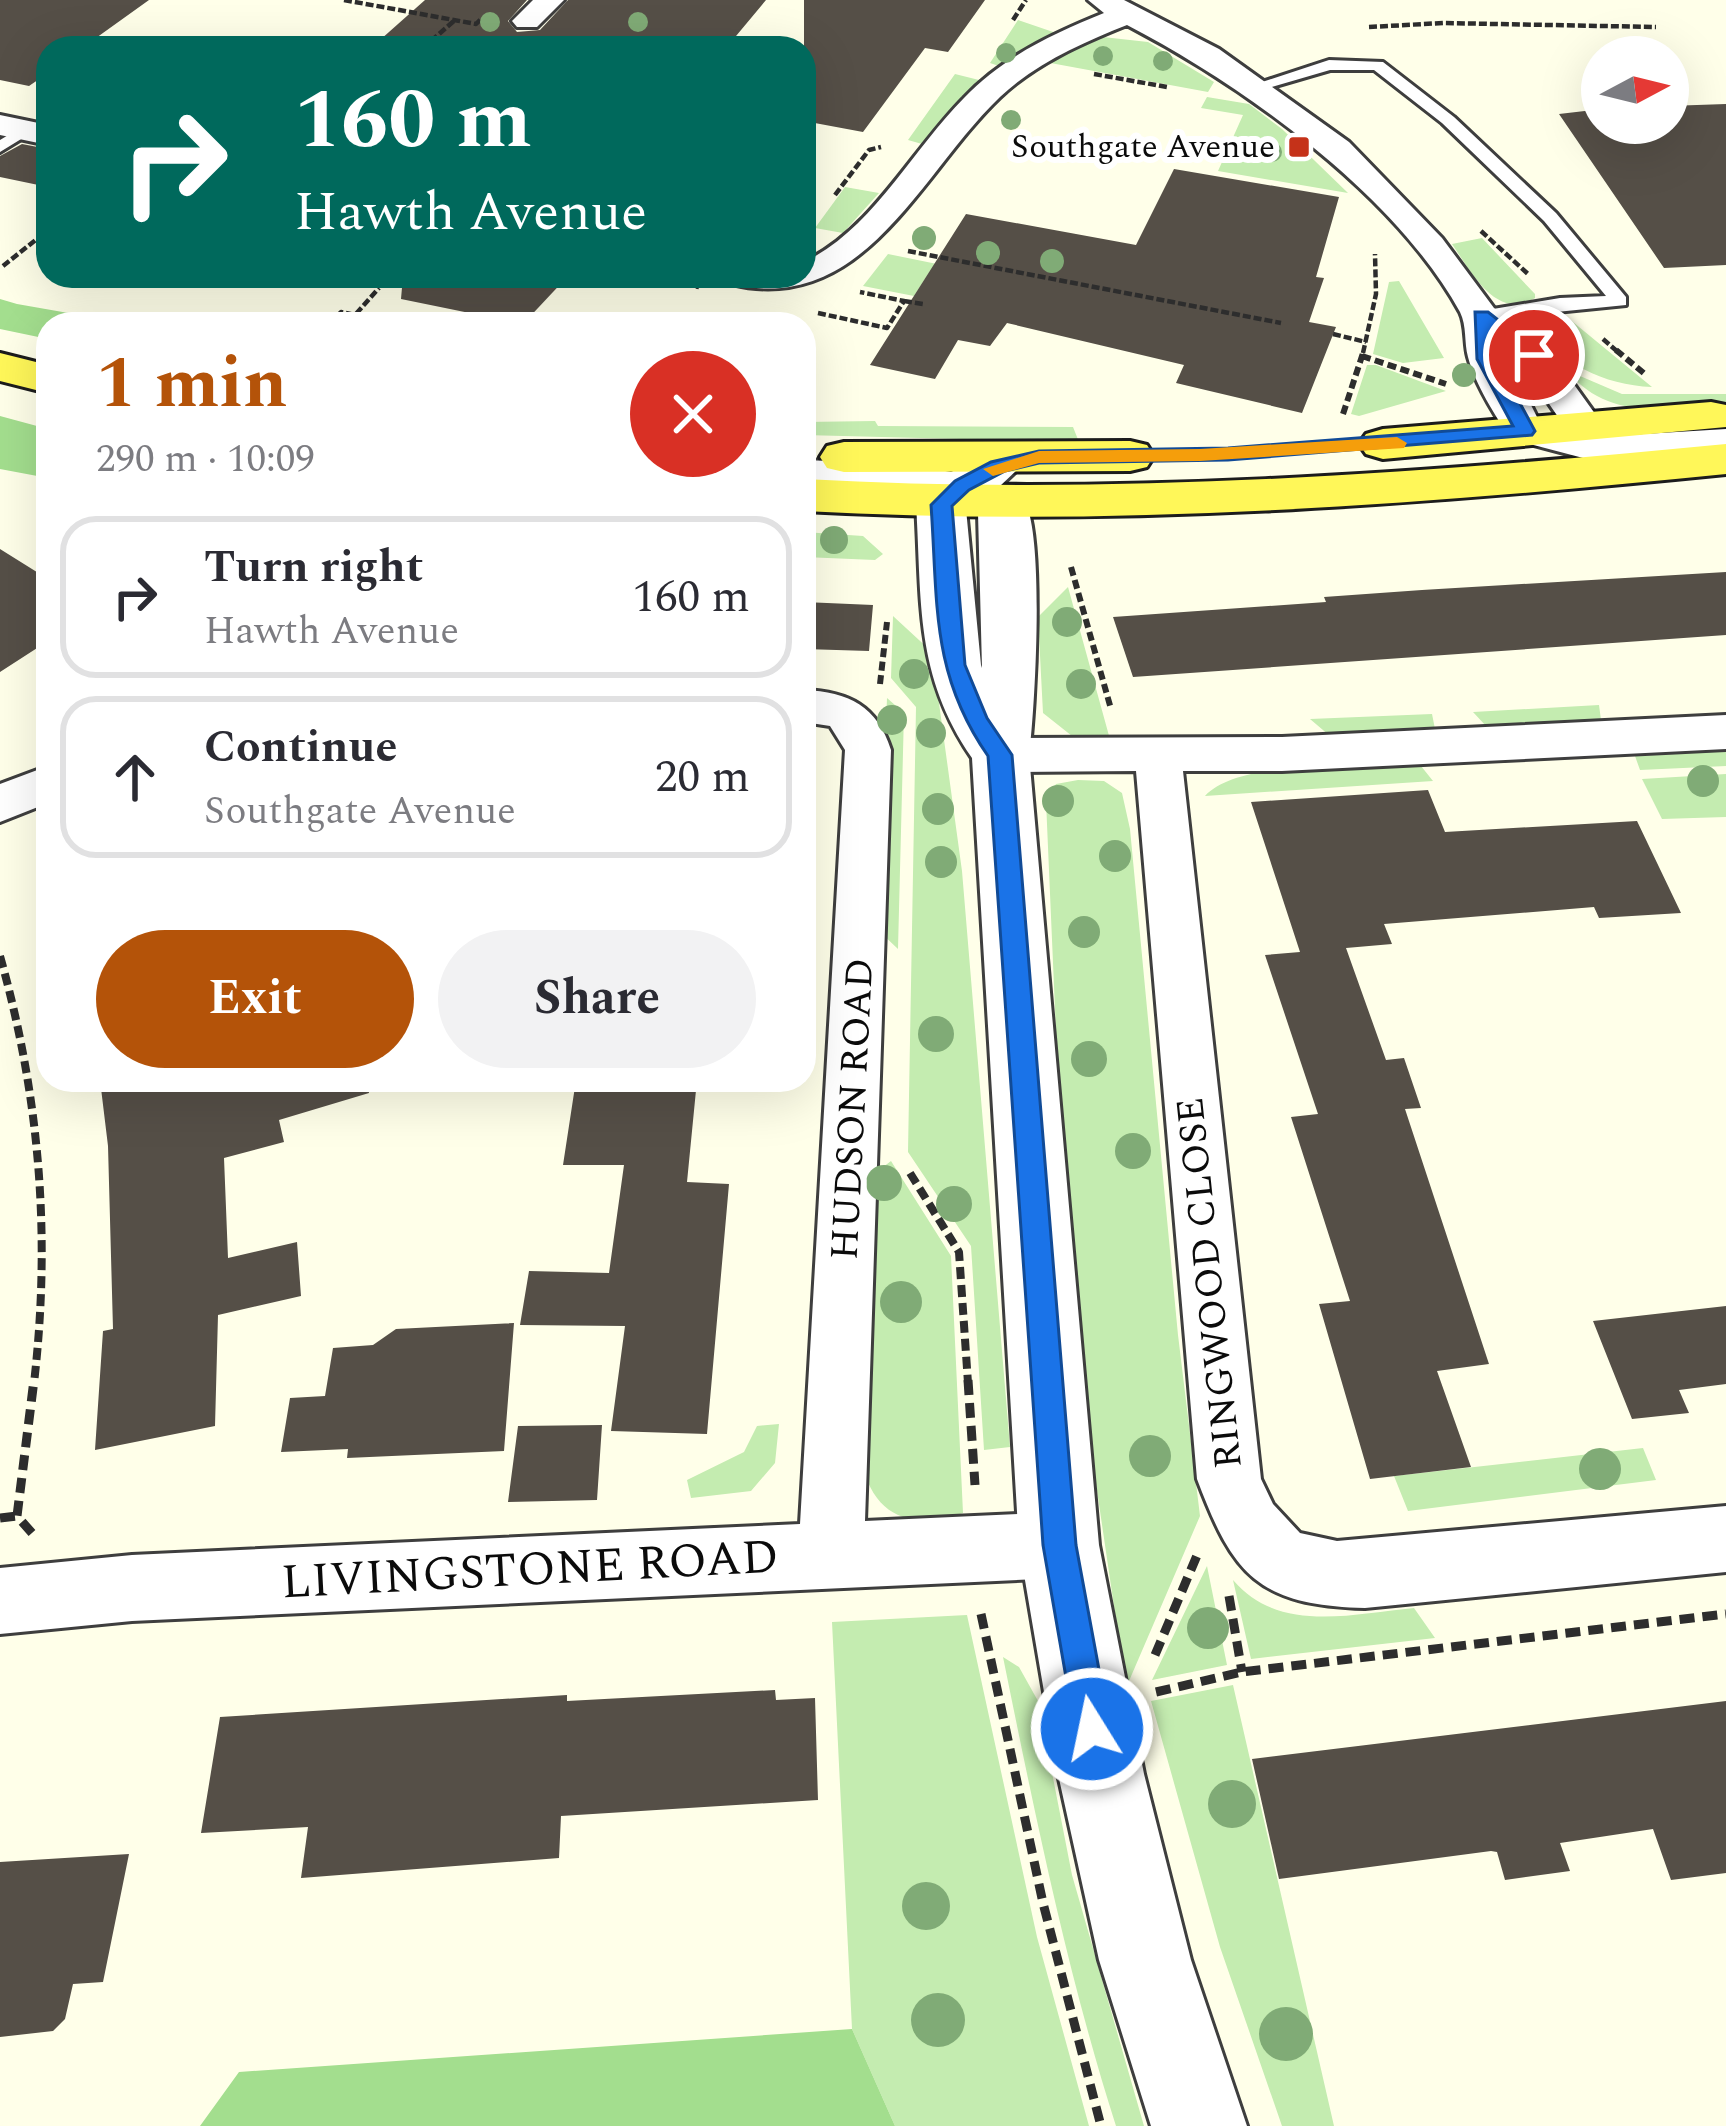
<!DOCTYPE html>
<meta charset="utf-8">
<style>
:root{--surface:#fff;--page:#f2f2f3;--text:#2b2b33;--muted:#7c7c81;--line:#e1e1e2;--accent:#b45309}
body{margin:0;font-family:Spectral,serif;background:var(--page);color:var(--text);height:100vh;display:flex;flex-direction:column;font-size:45px;white-space:nowrap}
*{box-sizing:border-box;margin:0}
p{font-size:39px;color:var(--muted)}
.icon{flex:none;width:66px;height:66px;fill:none;stroke:currentColor;stroke-width:2;stroke-linecap:round;stroke-linejoin:round}
.map{position:relative;flex:1;overflow:hidden}
.sheet{position:absolute;left:36px;top:312px;width:780px;height:780px;display:flex;flex-direction:column;background:var(--surface);border-radius:36px;box-shadow:0 12px 48px #0002}
.sheet>*{flex:none}
.guide{position:absolute;left:36px;top:36px;width:780px;height:252px;border-radius:36px;box-shadow:0 12px 48px #0002;background:#00695c;color:#fff;overflow:hidden}
.needle{width:78px;rotate:83deg}
.tools{position:absolute;left:1581px;top:36px;display:grid;gap:24px}
.tools a{display:grid;place-items:center;width:108px;height:108px;border-radius:50%;background:var(--surface);box-shadow:0 12px 48px #0002;font-size:60px}
.pin{position:absolute;display:grid;place-items:center;width:102px;height:102px;color:#fff;margin:-51px;border:6px solid #fff;border-radius:50%;box-shadow:0 3px 12px #0007}
.me{position:absolute;width:132px;margin:-66px;rotate:350deg;stroke-linejoin:round;filter:drop-shadow(0 0 9px #0008)}
.turn{display:flex;align-items:center;gap:42px;height:252px;padding:0 60px;font-size:54px}
.turn .icon{width:156px;height:156px;stroke-width:2.5}
.turn b{display:block;font-size:84px;line-height:102px}
.round{display:grid;place-items:center;flex:none;width:126px;height:126px;border-radius:63px;background:var(--page)}
.overview{display:flex;align-items:center;justify-content:space-between;height:204px;padding:0 60px}
h1{font-size:72px;font-weight:700;line-height:90px;color:var(--accent)}
.button{display:flex;gap:24px;margin-top:auto;padding:24px 60px}
.button a{flex:1;height:138px;border-radius:72px;background:var(--accent);color:#fff;font-size:48px;font-weight:700;line-height:138px;text-align:center}
.button a+a{background:var(--page);color:var(--text)}
ul{padding:0;list-style:none}
li{display:flex;align-items:center;gap:36px;height:162px;margin:0 24px 18px;padding:0 36px;border:6px solid var(--line);border-radius:36px}
li div{flex:1}
li b{display:block;font-size:45px}
li em{font-style:normal}
.map>svg:first-child{display:block}
.green{fill:#c4ecb0}
.forest{fill:#a3de8e}
.building{fill:#554f47}
.lines{fill:none;stroke-linecap:round;stroke-linejoin:round}
.service-casing{stroke:#3e3e3e;stroke-width:6}
.minor-casing{stroke:#3e3e3e;stroke-width:6}
.tertiary-casing{stroke:#3e3e3e;stroke-width:6}
.primary-casing{stroke:#1c1c1c;stroke-width:6}
.path-far3{stroke:#2d2d2d;stroke-width:4.5;stroke-dasharray:8 3;stroke-linecap:butt}
.path-far2{stroke:#2d2d2d;stroke-width:6;stroke-dasharray:9 4.5;stroke-linecap:butt}
.path-far1{stroke:#2d2d2d;stroke-width:8;stroke-dasharray:12 6;stroke-linecap:butt}
.path{stroke:#2d2d2d;stroke-width:9;stroke-dasharray:15 8;stroke-linecap:butt}
.service{fill:#fff;fill-rule:evenodd}
.minor{fill:#fff;fill-rule:evenodd}
.tertiary{fill:#fff;fill-rule:evenodd}
.primary{fill:#fff759;fill-rule:evenodd}
.tree{fill:#80ab76}
.route{fill:#1a73e8;stroke:#114b97;stroke-width:3}
.slow{fill:#f59e0b}
.poi-dot{fill:#c53219;stroke:#fff;stroke-width:4.5}
.labels{text-anchor:middle;dominant-baseline:central;stroke-width:12;stroke-linejoin:round;paint-order:stroke}
.far-poi-label{font-size:33px;fill:#0b0b0b;stroke:#fff;text-anchor:end}
.street-label{font-size:39px;fill:#0b0b0b;stroke:#fff}
.near-street-label{font-size:48px;fill:#0b0b0b;stroke:#fff}
</style>
<div class="map">
<svg width="1726" height="2126" viewBox="0 0 1726 2126">
<rect width="100%" height="100%" fill="#ffffe9"/>
<!-- green -->
<path class="green" d="M1018,20L1059,34L1002,67L990,63Z
M1094,36L1148,42L1214,82L1208,92L1045,62Z
M955,74L983,81L922,144L908,140Z
M1207,97L1249,104L1282,129L1348,193L1218,171L1243,115L1201,108Z
M845,187L879,193L843,233L815,228Z
M1482,238L1535,294V298C1496,322 1470,270 1452,244Z
M888,254L1060,289L930,271L914,296L863,286Z
M1399,281L1444,358L1403,363L1373,354L1389,282Z
M1562,313L1652,387C1603,385 1561,363 1531,325L1537,318Z
M1367,365H1376L1446,391L1359,416L1351,414Z
M1566,370L1622,394H1726V404C1663,407 1611,423 1566,370Z
M875,421L878,426L1073,427L1079,442L804,435V422Z
M804,532L863,536L883,554L875,560L804,557Z
M1068,587L1111,743L1072,736L1043,713L1038,617Z
M893,616L932,652L962,871L1010,1447L984,1450L971,1246L908,1152L916,707L891,678Z
M887,698L904,713L898,949L878,930Z
M1599,705L1601,720L1594,723L1498,728L1486,726L1473,712Z
M1432,714L1435,729L1429,732L1330,736L1310,719Z
M1726,751V766L1640,770L1635,756Z
M1421,766L1433,781L1205,796C1241,757 1368,768 1421,766Z
M1726,774V817L1662,819L1642,779Z
M1078,780L1104,781L1122,793L1130,829L1178,1335L1200,1516L1126,1688L1079,1368L1061,1148L1046,801L1056,784Z
M891,1161L951,1256L963,1513C911,1531 874,1517 861,1461L866,1180Z
M779,1424L775,1463L751,1491L691,1498L687,1480L744,1452L757,1426Z
M1643,1448L1656,1480L1408,1511L1394,1476Z
M1207,1566L1227,1665L1152,1680Z
M1233,1580C1279,1634 1351,1614 1414,1608L1435,1638L1251,1659Z
M967,1615L1037,1937L1089,2126H895L852,2029L832,1622Z
M1003,1657L1019,1667L1038,1701L1072,1875L1144,2126H1116C1067,1973 1035,1814 1003,1657Z
M1233,1685L1334,2126H1282L1220,1947L1151,1701Z"/>
<!-- forest -->
<path class="forest" d="M0,299L17,304L131,324H48V339L0,329Z
M0,416L48,429V478L0,469Z
M852,2029L895,2126H200L239,2072Z"/>
<!-- building -->
<path class="building" d="M0,0H149L82,48H48V73L29,86L0,80Z
M425,0H527L508,21L517,32L540,30L568,0H766L726,48H371Z
M804,0H985L948,52L925,48L863,132L804,121Z
M1726,104V265L1664,268L1559,114L1602,109V123H1668V106Z
M22,144L48,149V187L0,177V156Z
M1174,169L1339,197L1316,277L1324,278L1309,322L1336,327L1302,413L1176,383L1184,365L1007,323L990,346L958,340L935,379L870,365L966,214L1136,245Z
M403,276H568L523,324L401,299Z
M0,549L48,579V641L0,672Z
M1726,572V635L1133,677L1113,617L1326,602L1324,597L1422,590Z
M804,602L873,605L869,651L804,649Z
M1428,790L1445,832L1637,821L1681,913L1599,918L1594,907L1384,924L1392,944L1346,948L1386,1060L1404,1058L1421,1108L1405,1109L1489,1364L1437,1371L1471,1467L1370,1479L1319,1304L1350,1301L1291,1117L1318,1114L1265,955L1300,952L1251,802Z
M100,1080H367L369,1093L279,1120L284,1142L224,1158L228,1258L297,1242L301,1296L218,1315L215,1426L95,1450L103,1331L113,1329L108,1146Z
M576,1080H697L687,1182L729,1184L707,1434L611,1431L625,1326L520,1325L529,1271L609,1273L624,1165H563Z
M1726,1306V1384L1679,1390L1689,1413L1632,1419L1593,1321Z
M514,1323L504,1451L347,1458L348,1449L281,1452L290,1398L325,1396L333,1348L373,1345L396,1329Z
M602,1425L597,1500L508,1502L518,1426Z
M775,1690L776,1700L815,1698L818,1800L561,1816L559,1858L301,1878L308,1827L201,1833L220,1717L567,1695V1701Z
M1726,1701V1873L1671,1880L1653,1829L1560,1843L1570,1871L1505,1880L1497,1852L1491,1851L1279,1879L1252,1759Z
M129,1854L103,1982L73,1984L65,2019L53,2031L0,2037V1862Z"/>
<g class="lines">
<defs>
<path id="service" d="M1329,60L1383,62L1454,117L1556,213L1626,297V305L1475,320L1472,316L1481,311L1560,298L1606,296L1544,221L1442,123L1374,70H1330L1255,92L1247,87Z
M25,125L33,130L31,133L0,152V140Z"/>
<path id="minor" d="M533,0H564L537,27H517L512,21Z
M1088,0H1124L1219,49L1349,142L1442,238L1494,308L1547,347L1611,436L1726,429V453L1628,459L1635,470L1629,479L1615,482L1601,479L1587,459L1511,439C1496,417 1475,384 1468,357C1464,343 1467,326 1460,312C1395,194 1244,86 1127,25C1082,43 1036,63 1000,97C921,172 864,316 732,284L727,276H804V262C872,230 912,150 964,98C1003,57 1052,34 1104,13ZM1504,351L1521,363L1567,430L1540,423Z
M0,115L48,125V145L0,135Z
M804,690C849,692 877,706 891,750L865,1521L1059,1512L1082,1522L1092,1545L1082,1568L1059,1578L132,1621L0,1634V1568L132,1555L800,1524L845,750L830,726L804,722Z
M1726,715V749L1282,771H1183L1261,1479L1273,1504L1300,1533L1337,1541L1726,1506V1572L1365,1608C1258,1605 1233,1575 1197,1479L1136,771L1000,772L983,767L977,755L983,743L1000,738L1282,737Z
M48,766V803L0,822V784Z"/>
<path id="tertiary" d="M994,454L1011,458L1018,469L1000,486C1009,490 1018,491 1024,500C1045,534 1035,710 1029,755L1099,1545L1144,1774L1191,1960L1247,2126H1151L1099,1960L1058,1774L1019,1545L972,758C914,674 922,600 916,504L921,497L804,490V460L905,464L951,472ZM966,509L978,513L982,668L981,665Z"/>
<path id="primary" d="M0,353L48,365V393L0,381Z
M1711,402L1726,405V427L1383,459L1366,454L1359,444L1366,434L1383,429Z
M1130,441L1147,445L1154,456L1147,467L1130,471L844,472L827,468L820,457L827,446L844,442Z
M1726,444V474C1418,505 1113,528 804,511V479C1113,496 1418,474 1726,444Z"/>
</defs>
<!-- service casing -->
<use href="#service" class="service-casing"/>
<!-- minor casing -->
<use href="#minor" class="minor-casing"/>
<!-- tertiary casing -->
<use href="#tertiary" class="tertiary-casing"/>
<!-- primary casing -->
<use href="#primary" class="primary-casing"/>
<!-- path-far3 -->
<path class="path-far3" d="M344,0L476,24L482,18
M1013,20L1026,0
M1369,27L1443,23L1656,27
M431,41L455,20
M1094,74L1167,87
M835,195L869,150L881,147
M1481,231L1528,274
M908,251L1281,323
M3,266L48,230
M642,276L699,287
M904,301L923,304
M818,313L887,328L904,301L860,292
M329,324L341,312L355,315L379,288
M1333,334L1366,342
M1603,339L1619,353
M1363,353L1376,294L1375,254"/>
<!-- path-far2 -->
<path class="path-far2" d="M1616,350L1646,375
M1362,356L1446,384
M1343,414L1364,350
M1071,567L1111,709
M880,684L887,622"/>
<!-- path-far1 -->
<path class="path-far1" d="M0,956C40,1098 51,1237 34,1383
M910,1173L959,1252L968,1383"/>
<!-- path -->
<path class="path" d="M968,1380L975,1485
M0,1518L17,1516
M32,1533L17,1516L34,1380
M1229,1596L1242,1672
M981,1614L1043,1903L1101,2126
M1155,1655L1198,1553
M1156,1692L1242,1672L1726,1614"/>
<!-- service -->
<use href="#service" class="service"/>
<!-- minor -->
<use href="#minor" class="minor"/>
<!-- tertiary -->
<use href="#tertiary" class="tertiary"/>
<!-- primary -->
<use href="#primary" class="primary"/>
</g>
<!-- trees -->
<g class="tree">
<circle cx="490" cy="22" r="10"/>
<circle cx="638" cy="22" r="10"/>
<circle cx="1006" cy="53" r="10"/>
<circle cx="1103" cy="56" r="10"/>
<circle cx="1163" cy="61" r="10"/>
<circle cx="1011" cy="120" r="10"/>
<circle cx="1272" cy="152" r="10"/>
<circle cx="924" cy="238" r="12"/>
<circle cx="988" cy="253" r="12"/>
<circle cx="1052" cy="261" r="12"/>
<circle cx="1464" cy="375" r="12"/>
<circle cx="834" cy="540" r="14"/>
<circle cx="1067" cy="622" r="15"/>
<circle cx="914" cy="674" r="15"/>
<circle cx="1081" cy="684" r="15"/>
<circle cx="892" cy="720" r="15"/>
<circle cx="931" cy="733" r="15"/>
<circle cx="1703" cy="781" r="16"/>
<circle cx="1058" cy="801" r="16"/>
<circle cx="938" cy="809" r="16"/>
<circle cx="1115" cy="856" r="16"/>
<circle cx="941" cy="862" r="16"/>
<circle cx="1084" cy="932" r="16"/>
<circle cx="936" cy="1034" r="18"/>
<circle cx="1089" cy="1059" r="18"/>
<circle cx="1133" cy="1151" r="18"/>
<circle cx="884" cy="1183" r="18"/>
<circle cx="954" cy="1204" r="18"/>
<circle cx="901" cy="1302" r="21"/>
<circle cx="1150" cy="1456" r="21"/>
<circle cx="1600" cy="1469" r="21"/>
<circle cx="1208" cy="1628" r="21"/>
<circle cx="1232" cy="1804" r="24"/>
<circle cx="926" cy="1906" r="24"/>
<circle cx="938" cy="2020" r="27"/>
<circle cx="1286" cy="2034" r="27"/>
</g>
<!-- route -->
<path class="route" d="M1475,312H1488L1543,355L1527,359L1493,334L1496,359L1535,431L1532,435L1228,460L1039,463L1005,471L969,490L952,506L965,665L987,718L1012,755L1076,1545L1110,1729L1105,1741L1092,1746L1080,1741L1075,1729L1043,1545L988,756C930,673 938,601 931,505L955,481L991,462L1039,451L1228,448L1513,426L1477,359Z"/>
<!-- slow -->
<path class="slow" d="M1397,437L1407,443L1404,448L1200,461L1039,463L993,476L983,469L1039,451L1200,449Z"/>
<!-- markers -->
<rect class="poi-dot" x="1287" y="135" width="24" height="24" rx="6"/>
<g class="labels">
<!-- far-poi labels -->
<g class="far-poi-label">
<text x="1275" y="147">Southgate Avenue</text>
</g>
<!-- street labels -->
<g class="street-label">
<text transform="translate(853 1109) rotate(-87)">HUDSON ROAD</text>
<text transform="translate(1210 1283) rotate(-96)">RINGWOOD CLOSE</text>
</g>
<!-- near-street labels -->
<g class="near-street-label">
<text transform="translate(530 1570) rotate(-3)">LIVINGSTONE ROAD</text>
</g>
</g>
</svg>
<div class="tools">
<a><svg class="needle" viewBox="-14 -14 28 28"><path d="M0-13l5 13h-10z" fill="#e53935"/><path d="M0 13l5-13h-10z" fill="#7c7c81"/></svg></a>
</div>
<div class="pin" style="left:1534px;top:355px;background:#d93025"><svg class="icon" aria-label="arrive" viewBox="0 0 24 24"><path d="M6 21V4h12l-3 4 3 4H6"/></svg></div>
<svg class="me" style="left:1092px;top:1729px" viewBox="-20 -20 40 40"><circle r="17" fill="#1a73e8" stroke="#fff" stroke-width="3"/><path d="M0-11L8 9 0 5-8 9z" fill="#fff"/></svg>
<div class="guide">
<div class="turn"><svg class="icon" aria-label="right" viewBox="0 0 24 24"><path d="M7 20v-9h11M14 6l5 5-5 5"/></svg><div><b>160 m</b>Hawth Avenue</div></div>
</div>
<section class="sheet">
<div class="overview"><div><h1>1 min</h1><p>290 m · 10:09</p></div><a class="round" style="background:#d93025;color:#fff"><svg class="icon" aria-label="close" viewBox="0 0 24 24"><path d="M6 6l12 12M18 6L6 18"/></svg></a></div>
<ul>
<li><svg class="icon" aria-label="right" viewBox="0 0 24 24"><path d="M7 20v-9h11M14 6l5 5-5 5"/></svg><div><b>Turn right</b><p>Hawth Avenue</p></div><em>160 m</em></li>
<li><svg class="icon" aria-label="ahead" viewBox="0 0 24 24"><path d="M12 20V5M6 11l6-6 6 6"/></svg><div><b>Continue</b><p>Southgate Avenue</p></div><em>20 m</em></li>
</ul>
<div class="button"><a>Exit</a><a>Share</a></div>
</section>
</div>
